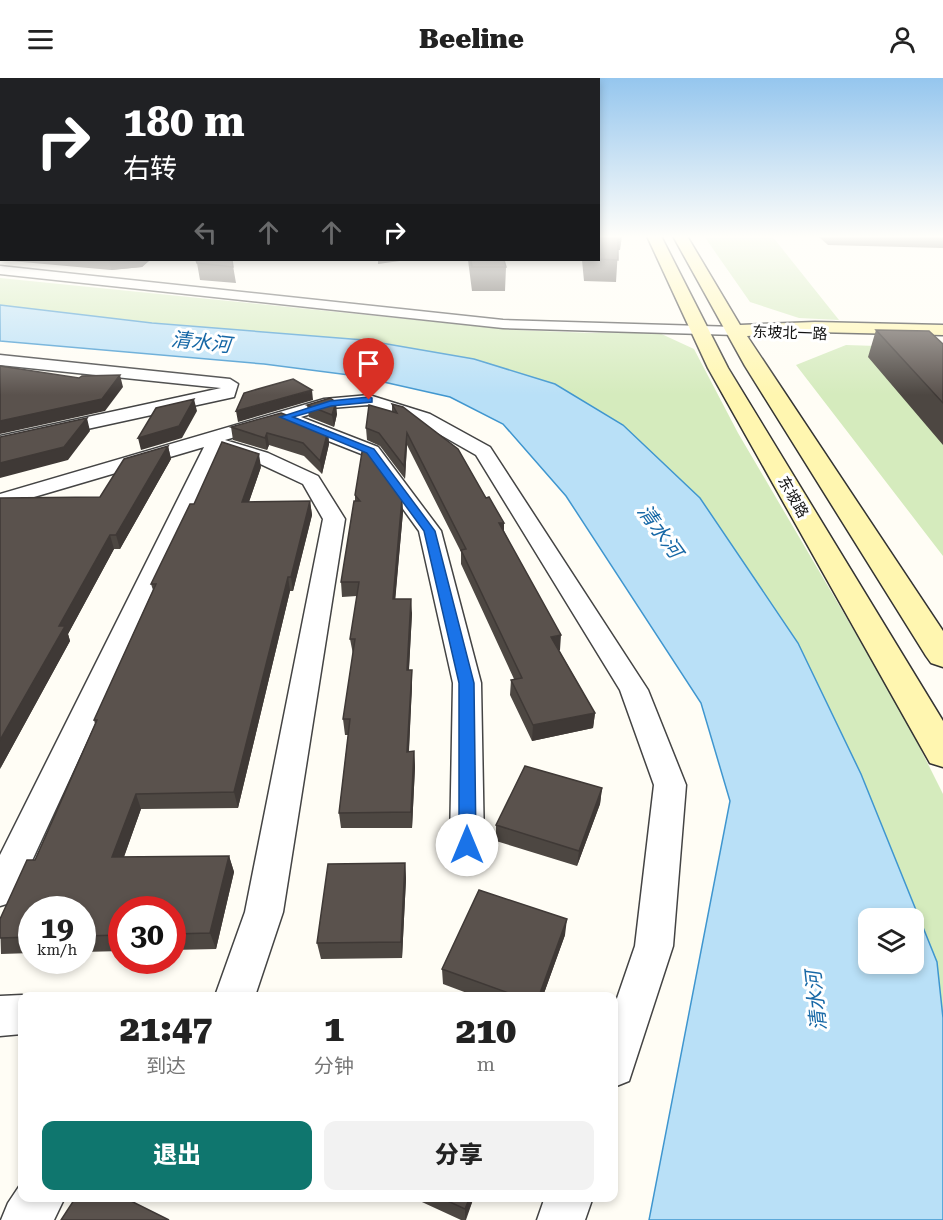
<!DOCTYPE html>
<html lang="zh">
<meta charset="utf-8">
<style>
:root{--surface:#fff;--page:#f2f2f2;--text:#222;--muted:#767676;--accent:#0f766e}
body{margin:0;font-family:"Roboto Serif","Noto Sans SC",serif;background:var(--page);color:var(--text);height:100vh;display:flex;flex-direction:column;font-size:22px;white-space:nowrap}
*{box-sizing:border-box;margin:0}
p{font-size:20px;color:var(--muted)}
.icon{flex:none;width:33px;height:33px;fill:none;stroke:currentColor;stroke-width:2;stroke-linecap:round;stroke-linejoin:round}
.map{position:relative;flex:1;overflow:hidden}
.details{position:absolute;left:18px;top:914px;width:600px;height:210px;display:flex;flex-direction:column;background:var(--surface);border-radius:12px;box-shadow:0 3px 9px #0003}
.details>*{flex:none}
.guide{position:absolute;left:0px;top:0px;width:600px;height:183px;box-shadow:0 3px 9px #0003;background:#202124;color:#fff;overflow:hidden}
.buttons{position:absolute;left:858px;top:830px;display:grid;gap:12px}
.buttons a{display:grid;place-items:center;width:66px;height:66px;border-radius:12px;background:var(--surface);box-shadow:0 3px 9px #0003;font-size:30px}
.speed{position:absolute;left:18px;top:818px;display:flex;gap:12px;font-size:30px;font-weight:700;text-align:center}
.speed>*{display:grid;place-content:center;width:78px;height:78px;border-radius:50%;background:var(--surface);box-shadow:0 3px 9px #0003;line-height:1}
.speed small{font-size:15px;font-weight:400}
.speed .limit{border:9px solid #d22;background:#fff;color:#111}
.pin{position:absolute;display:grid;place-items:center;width:51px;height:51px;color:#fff;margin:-62px -26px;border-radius:50% 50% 50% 0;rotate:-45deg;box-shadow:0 0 6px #0007}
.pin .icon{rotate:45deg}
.me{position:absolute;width:66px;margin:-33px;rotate:0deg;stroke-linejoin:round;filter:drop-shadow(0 0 4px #0008)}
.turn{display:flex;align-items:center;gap:21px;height:126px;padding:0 24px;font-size:27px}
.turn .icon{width:78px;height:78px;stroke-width:2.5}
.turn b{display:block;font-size:42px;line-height:51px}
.lanes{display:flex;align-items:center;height:57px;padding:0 24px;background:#0003;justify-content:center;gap:30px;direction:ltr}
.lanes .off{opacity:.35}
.eta{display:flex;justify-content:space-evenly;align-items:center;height:102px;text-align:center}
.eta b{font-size:36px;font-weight:800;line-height:42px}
.primary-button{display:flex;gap:12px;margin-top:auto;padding:12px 24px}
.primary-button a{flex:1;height:69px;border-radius:12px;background:var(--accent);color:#fff;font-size:24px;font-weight:800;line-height:69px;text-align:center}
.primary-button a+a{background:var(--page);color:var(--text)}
header{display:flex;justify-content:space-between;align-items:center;height:78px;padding:0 24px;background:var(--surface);font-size:27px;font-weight:800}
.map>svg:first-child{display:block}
.green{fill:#d5ebbd}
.water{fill:#b9e0f7;stroke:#3f96cf;stroke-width:1.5;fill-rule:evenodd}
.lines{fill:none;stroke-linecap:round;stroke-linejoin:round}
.street-casing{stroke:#444;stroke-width:3}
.secondary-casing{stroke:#333;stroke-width:3}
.street{fill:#fff;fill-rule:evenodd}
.secondary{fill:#fff6b0;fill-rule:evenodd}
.wall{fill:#4d4742}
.shaded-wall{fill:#3f3936}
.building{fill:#5a524d;stroke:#3f3936;stroke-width:1.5}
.route{fill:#1a73e8;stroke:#114b97;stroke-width:1.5}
.labels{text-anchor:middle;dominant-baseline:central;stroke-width:6;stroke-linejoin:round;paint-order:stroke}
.far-street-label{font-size:15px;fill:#111;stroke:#fff}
.water-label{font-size:20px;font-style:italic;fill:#1768a6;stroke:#fff}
</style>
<header><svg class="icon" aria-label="menu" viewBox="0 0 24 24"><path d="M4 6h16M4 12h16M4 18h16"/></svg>Beeline<svg class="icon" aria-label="person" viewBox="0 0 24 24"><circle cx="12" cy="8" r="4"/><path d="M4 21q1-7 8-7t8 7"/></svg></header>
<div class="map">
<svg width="943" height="1142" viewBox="0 0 943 1142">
<rect width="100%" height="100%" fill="#fffdf5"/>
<!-- green -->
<path class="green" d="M704,158H772L839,242L799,240L750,224Z
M0,200L516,252L591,255L655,253L694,271L738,355L903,636L943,716V940L937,884L861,696L798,565L700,420L474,281L364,262L152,245L0,227Z
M846,267L877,268L943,337V478L796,287Z"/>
<!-- water -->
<path class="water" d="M0,227L152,245L364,262L474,281L555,306L623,347L700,420L798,565L861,696L937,884L943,940V1142H649L730,723L701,625L566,418L503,346L450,319L357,298L264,286L0,263ZM868,840H914V885H868Z"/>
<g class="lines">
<defs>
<path id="street" d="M0,188L503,242L736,249L743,253L736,257L503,250L0,196Z
M0,277L230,301L238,306L234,319L0,370V358L221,310L0,287Z
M369,317L430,336L490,369L648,612L686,707L673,868L629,1003L614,1009V929L635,868L654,707L620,612L476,377L418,344L368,327L331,330L301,339L378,369L441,453L481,605L484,767L479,777L467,781L455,777L450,767L453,605L419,453L364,377L288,347L286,344L225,362L268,375L318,398L345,441L283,834L255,918H215L245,834L323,441L303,406L254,383L221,373L18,813L13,824L0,828V777L204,369L0,429V416L324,321Z
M22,917V956L0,958V918Z
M22,1104V1119H65L54,1142H1L8,1125Z
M545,1119H593L585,1142H537Z"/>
<path id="secondary" d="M647,158H661L728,290L943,643V689L930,685L708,290Z
M673,158H687L740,247L815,244L943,247V257L815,254L747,258L943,553V589L931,585L926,578L745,288Z"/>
</defs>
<!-- street casing -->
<use href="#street" class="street-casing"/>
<!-- secondary casing -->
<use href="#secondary" class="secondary-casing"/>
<!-- street -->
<use href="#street" class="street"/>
<!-- secondary -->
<use href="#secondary" class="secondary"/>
</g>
<!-- wall -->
<path class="wall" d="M0,158H2V182H150L142,189L111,192L0,182Z
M598,158H622L620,172H618L616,204L584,203L582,182H598Z
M818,158H943V170L828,167Z
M232,182L236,205L200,202L197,185Z
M468,182H504L506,189L505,213H472Z
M876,252L943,266V367L868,279Z
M392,326L504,453L560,572H559L595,635L593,650L532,663L510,617L511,602L514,601L461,486V474L407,367L405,401L380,368L367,362L366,350L392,334Z
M307,327L337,336L334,349L309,339Z
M231,349L328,353L329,366L322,396L304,378L269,367L267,372L233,362Z
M168,368L171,381L120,471H114L68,556L70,563L0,691L100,419Z
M261,389L249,424L310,423L312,437L293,513H290L238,730L141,731L124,779L229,778L234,794L216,871L172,872V831H122V873L82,874V831H32V875L1,876L0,841L35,782L95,646L94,642L153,512L151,506Z
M355,417L402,421L403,434L395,521L412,535L409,592L412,607L409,673H414L415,689L412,750H341L339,735L348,657H345L343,641L353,576L350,561L357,518L342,519L341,504L355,423Z
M602,710L600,726L577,788L496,763V747Z
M405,785L406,801L402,880L321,881L317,865Z
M565,857L543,918H475L443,906L442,891Z
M411,1119H474L466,1142H461Z"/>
<!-- shaded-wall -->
<path class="shaded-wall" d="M109,182H150L142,189L111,192Z
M378,182H407L378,186Z
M120,297L123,309L105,333L0,356V343Z
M312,312L313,322L238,344L236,333Z
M194,321L197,333L182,360L141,372L138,360Z
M336,324L337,336L334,349L332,337Z
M87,340L90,353L68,382L0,400V385Z
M328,353L329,366L322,396L320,383Z
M267,355L269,367L267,372L265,360Z
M407,355V367L405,401L404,388Z
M168,368L171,381L120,471L116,457Z
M259,376L261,389L244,438L242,424Z
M402,421L403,434L394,536L393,521Z
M310,423L312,437L293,513L291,499Z
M499,445H504V459Z
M110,457L114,471L68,556L70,563L0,691V662L59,548Z
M288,499L290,513L238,730L234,714Z
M411,521L412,535L408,607L407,592Z
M561,557L560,572L550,574L551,559Z
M412,592V607L408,689L407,674Z
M595,635L593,650L532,663L533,647Z
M414,673L415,689L412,750L411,734Z
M602,710L600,726L577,788L579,773Z
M136,716L141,731L118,795L112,779Z
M229,778L234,794L216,871L210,855Z
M405,785L406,801L402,880L401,864Z
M567,841L565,857L543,918H539Z
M470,1119H474L465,1142V1131Z"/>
<!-- building -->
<path class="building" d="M0,158H2V167H0Z
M598,158H618V182L598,181Z
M196,182H232L233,189L197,185Z
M471,182H504L506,189H472Z
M876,252L929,253L943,266V325Z
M0,288L79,300L82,298L120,297L102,321L0,343Z
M293,301L312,312L236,333L244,315Z
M330,320L336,324L332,337L307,327Z
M194,321L179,348L138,360L156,330Z
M392,326L403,329L458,371L486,420L489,419L504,445H499L561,557L551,559L595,635L533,647L511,602L522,600L461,472L466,471L407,355L404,388L379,355L366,350L369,327L397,335Z
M281,335L328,353L320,383L303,365L267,355L265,360L231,349Z
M87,340L64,369L0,385V359Z
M222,364L259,376L242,424L310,423L291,499H288L234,714L136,716L112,779L229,778L210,855L172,856V831H122V857L82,858V831H32V859L0,860V841L27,782H35L97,642H94L156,506H151L190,426H194Z
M168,368L116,457H110L59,548H65L0,662V420L100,419L124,381Z
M363,368L402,421L393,521H411L407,592H412L407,674L414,673L411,734L339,735L350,641H343L355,561H350L359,504H341L354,423H360L355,417Z
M525,688L602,710L579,773L496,747Z
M405,785L401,864L317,865L328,786Z
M479,812L567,841L539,918H517L442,891Z
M76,1119H123L169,1142H61Z
M439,1119H470L465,1131Z"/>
<!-- sky -->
<linearGradient id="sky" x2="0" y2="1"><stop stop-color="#95c6ee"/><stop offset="0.5" stop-color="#fffefa"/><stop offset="1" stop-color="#fffefa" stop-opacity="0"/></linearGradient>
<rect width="943" height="317" fill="url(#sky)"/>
<!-- route -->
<path class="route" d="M369,319L372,320V324L331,328L293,339L374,371L435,453L474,605L476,767L474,772L467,774L461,772L459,767V605L424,453L367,375L280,339L330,323Z"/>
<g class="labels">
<!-- far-street labels -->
<g class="far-street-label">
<text transform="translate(790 255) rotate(2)">东坡北一路</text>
<text transform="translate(793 419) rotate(60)">东坡路</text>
</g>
<!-- water labels -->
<g class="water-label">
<text transform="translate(201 264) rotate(6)">清水河</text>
<text transform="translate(660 453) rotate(54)">清水河</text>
<text transform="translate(816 923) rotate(-96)">清水河</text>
</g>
</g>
</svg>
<div class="buttons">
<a><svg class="icon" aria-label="layers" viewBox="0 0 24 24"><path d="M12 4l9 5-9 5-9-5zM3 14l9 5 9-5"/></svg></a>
</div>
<div class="speed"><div>19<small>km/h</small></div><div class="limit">30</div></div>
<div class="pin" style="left:369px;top:322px;background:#d93025"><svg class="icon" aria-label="arrive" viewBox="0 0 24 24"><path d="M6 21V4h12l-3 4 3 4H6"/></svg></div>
<svg class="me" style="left:467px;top:767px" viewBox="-20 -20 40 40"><circle r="19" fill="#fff"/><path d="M0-13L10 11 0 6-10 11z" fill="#1a73e8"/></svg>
<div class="guide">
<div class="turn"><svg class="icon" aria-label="right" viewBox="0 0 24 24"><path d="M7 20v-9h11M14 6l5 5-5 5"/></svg><div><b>180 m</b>右转</div></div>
<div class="lanes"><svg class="icon off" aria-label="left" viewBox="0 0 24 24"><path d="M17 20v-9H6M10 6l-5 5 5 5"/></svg><svg class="icon off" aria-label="ahead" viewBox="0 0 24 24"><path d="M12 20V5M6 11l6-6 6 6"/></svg><svg class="icon off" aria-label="ahead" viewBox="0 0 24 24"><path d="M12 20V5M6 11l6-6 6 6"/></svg><svg class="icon" aria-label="right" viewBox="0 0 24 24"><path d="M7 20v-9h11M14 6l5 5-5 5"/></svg></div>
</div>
<section class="details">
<div class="eta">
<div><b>21:47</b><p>到达</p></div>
<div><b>1</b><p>分钟</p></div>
<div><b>210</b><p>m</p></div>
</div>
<div class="primary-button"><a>退出</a><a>分享</a></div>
</section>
</div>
